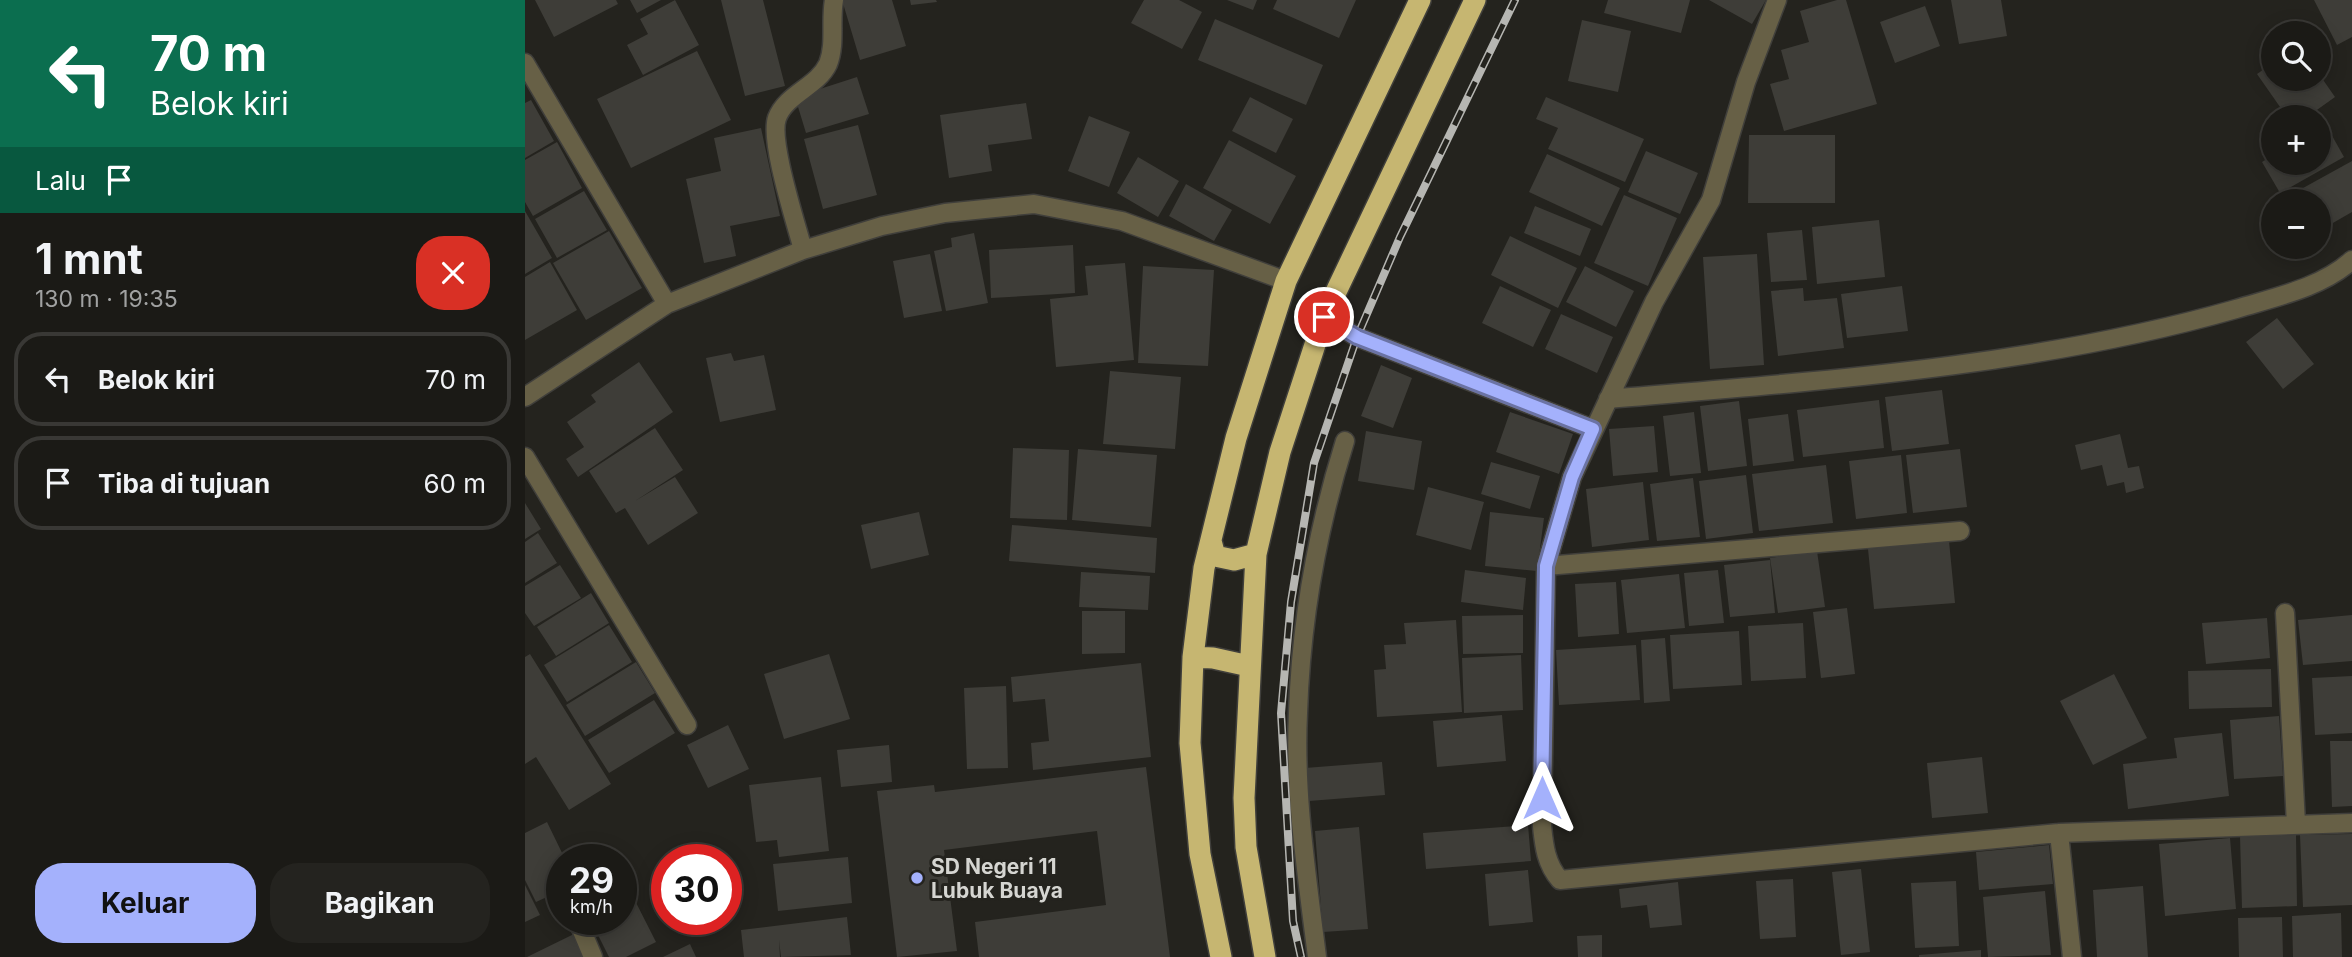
<!DOCTYPE html>
<html lang="id">
<meta charset="utf-8">
<style>
:root{--surface:#1b1a16;--page:#24231f;--text:#f1f3f6;--muted:#a0a1a1;--line:#393835;--accent:#a4b1fc}
body{margin:0;font-family:Inter,sans-serif;background:var(--page);color:var(--text);height:100vh;display:flex;flex-direction:column;font-size:26px;white-space:nowrap}
*{box-sizing:border-box;margin:0}
p{font-size:23px;color:var(--muted)}
.icon{flex:none;width:38px;height:38px;fill:none;stroke:currentColor;stroke-width:2;stroke-linecap:round;stroke-linejoin:round}
.map{position:relative;flex:1;overflow:hidden}
.details{display:flex;flex-direction:column;background:var(--surface);width:525px}
.details>*{flex:none}
.guide{background:#0b6e4f;color:#fff;overflow:hidden}
.controls{position:absolute;left:1736px;top:21px;display:grid;gap:14px}
.controls a{display:grid;place-items:center;width:70px;height:70px;border-radius:50%;background:var(--surface);box-shadow:0 4px 18px #0003,0 0 0 2px var(--line);font-size:35px}
.speed{position:absolute;left:21px;top:844px;display:flex;gap:14px;font-size:35px;font-weight:700;text-align:center}
.speed>*{display:grid;place-content:center;width:91px;height:91px;border-radius:50%;background:var(--surface);box-shadow:0 4px 18px #0003,0 0 0 2px var(--line);line-height:1}
.speed small{font-size:18px;font-weight:400}
.speed .limit{border:10px solid #d22;background:#fff;color:#111}
.pin{position:absolute;display:grid;place-items:center;width:60px;height:60px;color:#fff;margin:-30px;border:4px solid #fff;border-radius:50%;box-shadow:0 2px 7px #0007}
.me{position:absolute;width:77px;margin:-38px;rotate:0deg;stroke-linejoin:round;filter:drop-shadow(0 0 5px #0008)}
.turn{display:flex;align-items:center;gap:24px;height:147px;padding:0 35px;font-size:32px}
.turn .icon{width:91px;height:91px;stroke-width:2.5}
.turn b{display:block;font-size:49px;line-height:60px}
.then{display:flex;align-items:center;height:66px;padding:0 35px;background:#0003;gap:14px;font-size:26px}
.round{display:grid;place-items:center;flex:none;width:74px;height:74px;border-radius:28px;background:var(--page)}
.overview{display:flex;align-items:center;justify-content:space-between;height:119px;padding:0 35px}
h1{font-size:42px;font-weight:700;line-height:52px}
.action{display:flex;gap:14px;margin-top:auto;padding:14px 35px}
.action a{flex:1;height:80px;border-radius:28px;background:var(--accent);color:#111;font-size:28px;font-weight:700;line-height:80px;text-align:center}
.action a+a{background:var(--page);color:var(--text)}
ul{padding:0;list-style:none}
li{display:flex;align-items:center;gap:21px;height:94px;margin:0 14px 10px;padding:0 21px;border:4px solid var(--line);border-radius:28px}
li div{flex:1}
li b{display:block;font-size:26px}
li em{font-style:normal}
main{display:flex;flex:1;min-height:0}
.map>svg:first-child{display:block}
.building{fill:#3e3d38}
.lines{fill:none;stroke-linecap:round;stroke-linejoin:round}
.minor-casing{stroke:#403f3b;stroke-width:21}
.highway-casing{stroke:#403f3b;stroke-width:24}
.minor{stroke:#676046;stroke-width:18}
.highway{stroke:#c6b671;stroke-width:21}
.rail-casing{stroke:#b6b6b2;stroke-width:8}
.rail{stroke:#24231e;stroke-width:5;stroke-dasharray:16;stroke-linecap:butt}
.route-casing{stroke:#6b73a4;stroke-width:18}
.route{stroke:#a4b1fc;stroke-width:12}
.poi-dot{fill:#a4b1fc;stroke:#24231e;stroke-width:2.5}
.labels{text-anchor:middle;dominant-baseline:central;stroke-width:6;stroke-linejoin:round;paint-order:stroke}
.poi-label{font-size:21px;font-weight:bold;fill:#d5d5d1;stroke:#24231e;text-anchor:start}
</style>
<main>
<section class="details">
<div class="guide">
<div class="turn"><svg class="icon" aria-label="left" viewBox="0 0 24 24"><path d="M17 20v-9H6M10 6l-5 5 5 5"/></svg><div><b>70 m</b>Belok kiri</div></div>
<div class="then">Lalu<svg class="icon" aria-label="arrive" viewBox="0 0 24 24"><path d="M6 21V4h12l-3 4 3 4H6"/></svg></div>
</div>
<div class="overview"><div><h1>1 mnt</h1><p>130 m · 19:35</p></div><a class="round" style="background:#d93025;color:#fff"><svg class="icon" aria-label="close" viewBox="0 0 24 24"><path d="M6 6l12 12M18 6L6 18"/></svg></a></div>
<ul>
<li><svg class="icon" aria-label="left" viewBox="0 0 24 24"><path d="M17 20v-9H6M10 6l-5 5 5 5"/></svg><div><b>Belok kiri</b></div><em>70 m</em></li>
<li><svg class="icon" aria-label="arrive" viewBox="0 0 24 24"><path d="M6 21V4h12l-3 4 3 4H6"/></svg><div><b>Tiba di tujuan</b></div><em>60 m</em></li>
</ul>
<div class="action"><a>Keluar</a><a>Bagikan</a></div>
</section>
<div class="map">
<svg width="1827" height="957" viewBox="0 0 1827 957">
<rect width="100%" height="100%" fill="#24231e"/>
<!-- building -->
<path class="building" d="M10,0H91L93,4L29,37Z
M105,0H136L112,13Z
M150,0L174,45L118,75L102,45L123,34L115,19Z
M196,0H238L260,86L220,96Z
M317,0H367L381,46L335,60Z
M385,0H411L412,2L386,5Z
M619,0H654L677,12L657,49L606,23Z
M702,0H732L728,10Z
M752,0H831L814,38L748,9Z
M1083,0H1165L1156,33L1079,13Z
M1184,0H1241L1227,24Z
M1312,0H1321L1352,104L1259,131L1245,84L1264,79L1256,50L1284,42L1275,11Z
M1426,0H1476L1482,36L1434,44Z
M1789,0H1827V37L1812,45Z
M1400,6L1415,46L1370,63L1355,22Z
M690,19L798,65L781,105L673,60Z
M1057,20L1106,31L1093,92L1043,81Z
M172,51L206,120L106,168L72,99Z
M1748,63V79H1794V74L1810,97L1782,117H1762L1732,74Z
M332,77L344,114L281,133L270,97Z
M725,97L768,119L751,153L707,131Z
M1021,97L1119,139L1100,182L1023,149L1033,128L1011,119Z
M6,100L29,141L0,158V103Z
M501,103L507,139L463,145L467,171L424,178L415,115Z
M564,116L605,132L584,187L543,171Z
M333,125L352,195L298,209L279,139Z
M1801,125L1819,157L1755,193L1737,162L1748,155V163H1794V130Z
M236,128L255,216L205,226L211,256L179,263L161,179L196,171L189,138Z
M1224,135H1310V203H1223Z
M704,140L771,176L745,224L678,188Z
M32,142L57,188L8,216L0,202V160Z
M1121,151L1173,173L1155,214L1103,192Z
M1022,154L1095,188L1077,226L1004,192Z
M613,157L654,181L633,217L592,193Z
M1827,161V212L1794,231V201H1774L1769,193Z
M661,184L707,210L689,241L644,216Z
M59,191L82,230L32,258L10,219Z
M1099,195L1152,218L1123,286L1069,263Z
M1010,206L1066,229L1055,256L999,233Z
M0,211L27,258L0,274Z
M1354,220L1360,277L1292,284L1287,227Z
M1277,230L1282,280L1246,282L1242,233Z
M84,231L117,288L61,320L28,263Z
M449,233L463,303L421,311L409,251L427,247L426,238Z
M985,236L1052,268L1033,308L966,275Z
M548,245L550,293L466,298L464,250Z
M405,254L417,311L379,318L368,261Z
M1232,254L1239,365L1185,369L1178,257Z
M25,262L52,310L0,340V277Z
M600,263L609,360L531,367L525,299L563,295L560,266Z
M618,266L689,270L683,366L613,363Z
M1060,266L1109,291L1091,327L1041,302Z
M975,286L1026,310L1008,347L957,323Z
M1377,286L1383,331L1322,338L1316,294Z
M1278,288L1279,301L1312,298L1319,348L1253,356L1246,291Z
M1036,314L1088,337L1072,373L1020,349Z
M1752,318L1789,364L1758,389L1721,342Z
M206,353L209,361L239,355L251,410L195,422L181,358Z
M114,362L148,412L53,477L41,459L59,447L42,422L71,402L66,395Z
M856,365L887,378L868,428L836,416Z
M585,371L656,377L650,449L578,444Z
M1417,390L1424,444L1367,451L1360,397Z
M1354,400L1359,448L1278,457L1272,410Z
M1214,401L1222,466L1183,471L1175,406Z
M985,412L1048,434L1034,474L971,452Z
M1169,412L1176,473L1145,476L1138,416Z
M1263,414L1269,461L1228,466L1223,419Z
M1129,426L1133,472L1088,476L1084,429Z
M130,428L158,470L110,501L150,477L173,513L123,545L100,508L91,513L64,471Z
M841,431L897,441L889,490L833,481Z
M1595,434L1603,468L1614,466L1619,488L1601,493L1599,482L1582,486L1577,465L1556,470L1550,445Z
M488,448L544,450L542,520L485,518Z
M553,449L632,455L626,527L547,520Z
M1435,449L1442,507L1388,513L1381,455Z
M1376,455L1382,513L1331,519L1324,461Z
M966,462L1015,476L1005,509L956,494Z
M1301,465L1308,523L1234,531L1227,474Z
M1221,475L1228,533L1181,539L1174,481Z
M1168,478L1175,537L1132,541L1125,484Z
M1118,482L1124,540L1067,547L1061,489Z
M903,487L959,502L946,550L891,535Z
M0,503L16,529L0,539Z
M394,512L404,555L346,569L336,525Z
M965,512L1019,518L1012,571L960,566Z
M487,525L632,538L630,573L484,561Z
M13,533L32,563L0,583V542Z
M1424,541L1430,603L1349,609L1343,549Z
M1292,551L1300,607L1253,613L1245,558Z
M1245,560L1250,613L1205,617L1199,565Z
M35,565L56,598L9,626L0,613V586Z
M940,570L1001,578L998,610L936,602Z
M1193,570L1199,623L1164,626L1159,573Z
M556,572L625,576L623,610L554,607Z
M1154,574L1160,628L1102,633L1096,580Z
M1091,582L1094,634L1053,637L1050,584Z
M66,593L84,623L31,656L12,627Z
M1322,608L1330,674L1296,678L1288,612Z
M557,611H600V653L557,654Z
M998,615V653L938,654L937,616Z
M1827,615V661L1778,665L1773,620Z
M1742,618L1745,658L1681,664L1677,623Z
M931,620L937,712L852,717L849,670L861,669L859,645L881,644L879,623Z
M1278,623L1281,678L1226,681L1223,626Z
M84,625L107,662L42,702L19,665Z
M1214,631L1217,685L1148,689L1145,635Z
M1140,638L1145,701L1119,703L1116,640Z
M1111,645L1115,700L1034,705L1031,650Z
M5,654L86,784L44,810L11,757L0,764V657Z
M304,654L325,719L259,739L239,674Z
M996,655L998,710L939,713L937,658Z
M111,662L130,693L60,736L41,705Z
M616,663L626,757L508,770L506,743L524,741L520,699L488,702L486,677Z
M1746,669L1747,707L1664,709L1663,671Z
M1589,674L1622,738L1568,765L1535,701Z
M1827,676V733L1790,735L1787,678Z
M481,686L483,768L442,769L439,688Z
M129,700L150,733L84,773L63,740Z
M977,715L981,761L912,767L908,721Z
M1754,716L1758,776L1709,779L1705,720Z
M203,725L224,769L183,788L162,745Z
M1697,733L1704,796L1603,809L1598,764L1652,758L1649,738Z
M1805,741H1827V806L1807,807Z
M364,745L367,782L316,787L312,750Z
M1457,757L1463,813L1407,818L1402,763Z
M857,762L860,795L784,801L780,768Z
M621,767L645,957H454L450,922L581,905L572,831L419,850L432,951L372,957L352,791L409,785L410,792Z
M296,777L304,851L254,857L252,840L231,842L224,785Z
M22,822L40,859H37V890L11,902L0,880V833Z
M1003,825L1006,861L901,869L898,833Z
M834,827L843,929L798,932L790,831Z
M1827,834V905L1778,907L1775,835Z
M1771,835L1772,906L1717,908L1715,836Z
M1705,838L1711,909L1640,916L1634,844Z
M1524,845L1528,884L1454,890L1451,852Z
M323,857L327,903L253,911L248,864Z
M1336,869L1345,952L1316,955L1307,872Z
M1003,870L1008,922L964,926L960,874Z
M98,877L131,942L101,957H84L65,919H96Z
M1268,879L1271,937L1235,939L1231,881Z
M1431,881L1434,946L1390,948L1386,883Z
M1153,882L1157,925L1125,928L1122,905L1096,908L1094,889Z
M0,885L15,915L0,922Z
M1618,886L1623,957H1572L1568,890Z
M1520,891L1526,955L1463,957L1458,897Z
M1816,913L1817,957H1768L1767,916Z
M322,917L326,955L256,957L254,940L255,957H219L216,930Z
M1757,917L1758,957H1714L1713,918Z
M49,934L61,957H2Z
M1077,935V957H1053L1052,936Z
M165,944L171,957H138Z
M1456,950V957H1394V955Z"/>
<g class="lines">
<defs>
<path id="minor" d="M1252,0L1221,82L1186,200L1129,302L1047,477L1021,566L1017,826C1019,846 1021,864 1035,880L1534,833L1827,823
M0,63L142,304
M278,250C271,223 244,141 252,118C261,94 292,87 303,64C311,44 305,21 309,0
M799,317L832,337L1068,429
M0,397L142,304L278,250L357,226L420,213L509,204L597,221L761,281
M1083,399C1293,381 1508,367 1711,309C1750,297 1796,288 1827,260
M0,457L162,725
M1021,566L1435,531
M1760,613L1771,824
M1534,833L1547,957
M52,919L68,957
M792,957C782,876 769,794 773,713C776,620 792,530 820,441"/>
<path id="highway" d="M686,541L690,556L709,560L731,554
M668,657L688,658L724,666
M696,957L675,854L665,743L668,657L679,568L711,438L761,281L895,0
M740,957L721,847L719,798L731,554L755,452L799,317L950,0"/>
</defs>
<!-- minor casing -->
<use href="#minor" class="minor-casing"/>
<!-- highway casing -->
<use href="#highway" class="highway-casing"/>
<!-- minor -->
<use href="#minor" class="minor"/>
<!-- highway -->
<use href="#highway" class="highway"/>
<defs>
<path id="rail" d="M776,957L768,921L756,713L766,602L789,463L832,337L875,237L990,0"/>
</defs>
<!-- rail casing -->
<use href="#rail" class="rail-casing"/>
<!-- rail -->
<use href="#rail" class="rail"/>
</g>
<g class="lines">
<defs>
<path id="route" d="M799,317L832,337L1068,429L1047,477L1021,566L1017,798"/>
</defs>
<!-- route casing -->
<use href="#route" class="route-casing"/>
<!-- route -->
<use href="#route" class="route"/>
</g>
<!-- markers -->
<circle class="poi-dot" cx="392" cy="878" r="7"/>
<g class="labels">
<!-- poi labels -->
<g class="poi-label">
<text x="406" y="866">SD Negeri 11<tspan x="406" dy="24">Lubuk Buaya</tspan></text>
</g>
</g>
</svg>
<div class="controls">
<a><svg class="icon" aria-label="search" viewBox="0 0 24 24"><circle cx="10" cy="10" r="6"/><path d="M15 15l6 6"/></svg></a>
<a>+</a>
<a>−</a>
</div>
<div class="speed"><div>29<small>km/h</small></div><div class="limit">30</div></div>
<div class="pin" style="left:799px;top:317px;background:#d93025"><svg class="icon" aria-label="arrive" viewBox="0 0 24 24"><path d="M6 21V4h12l-3 4 3 4H6"/></svg></div>
<svg class="me" style="left:1017px;top:798px" viewBox="-20 -20 40 40"><path d="M0-17L14 15 0 8-14 15z" fill="#a4b1fc" stroke="#fff" stroke-width="4"/></svg>
</div>
</main>
